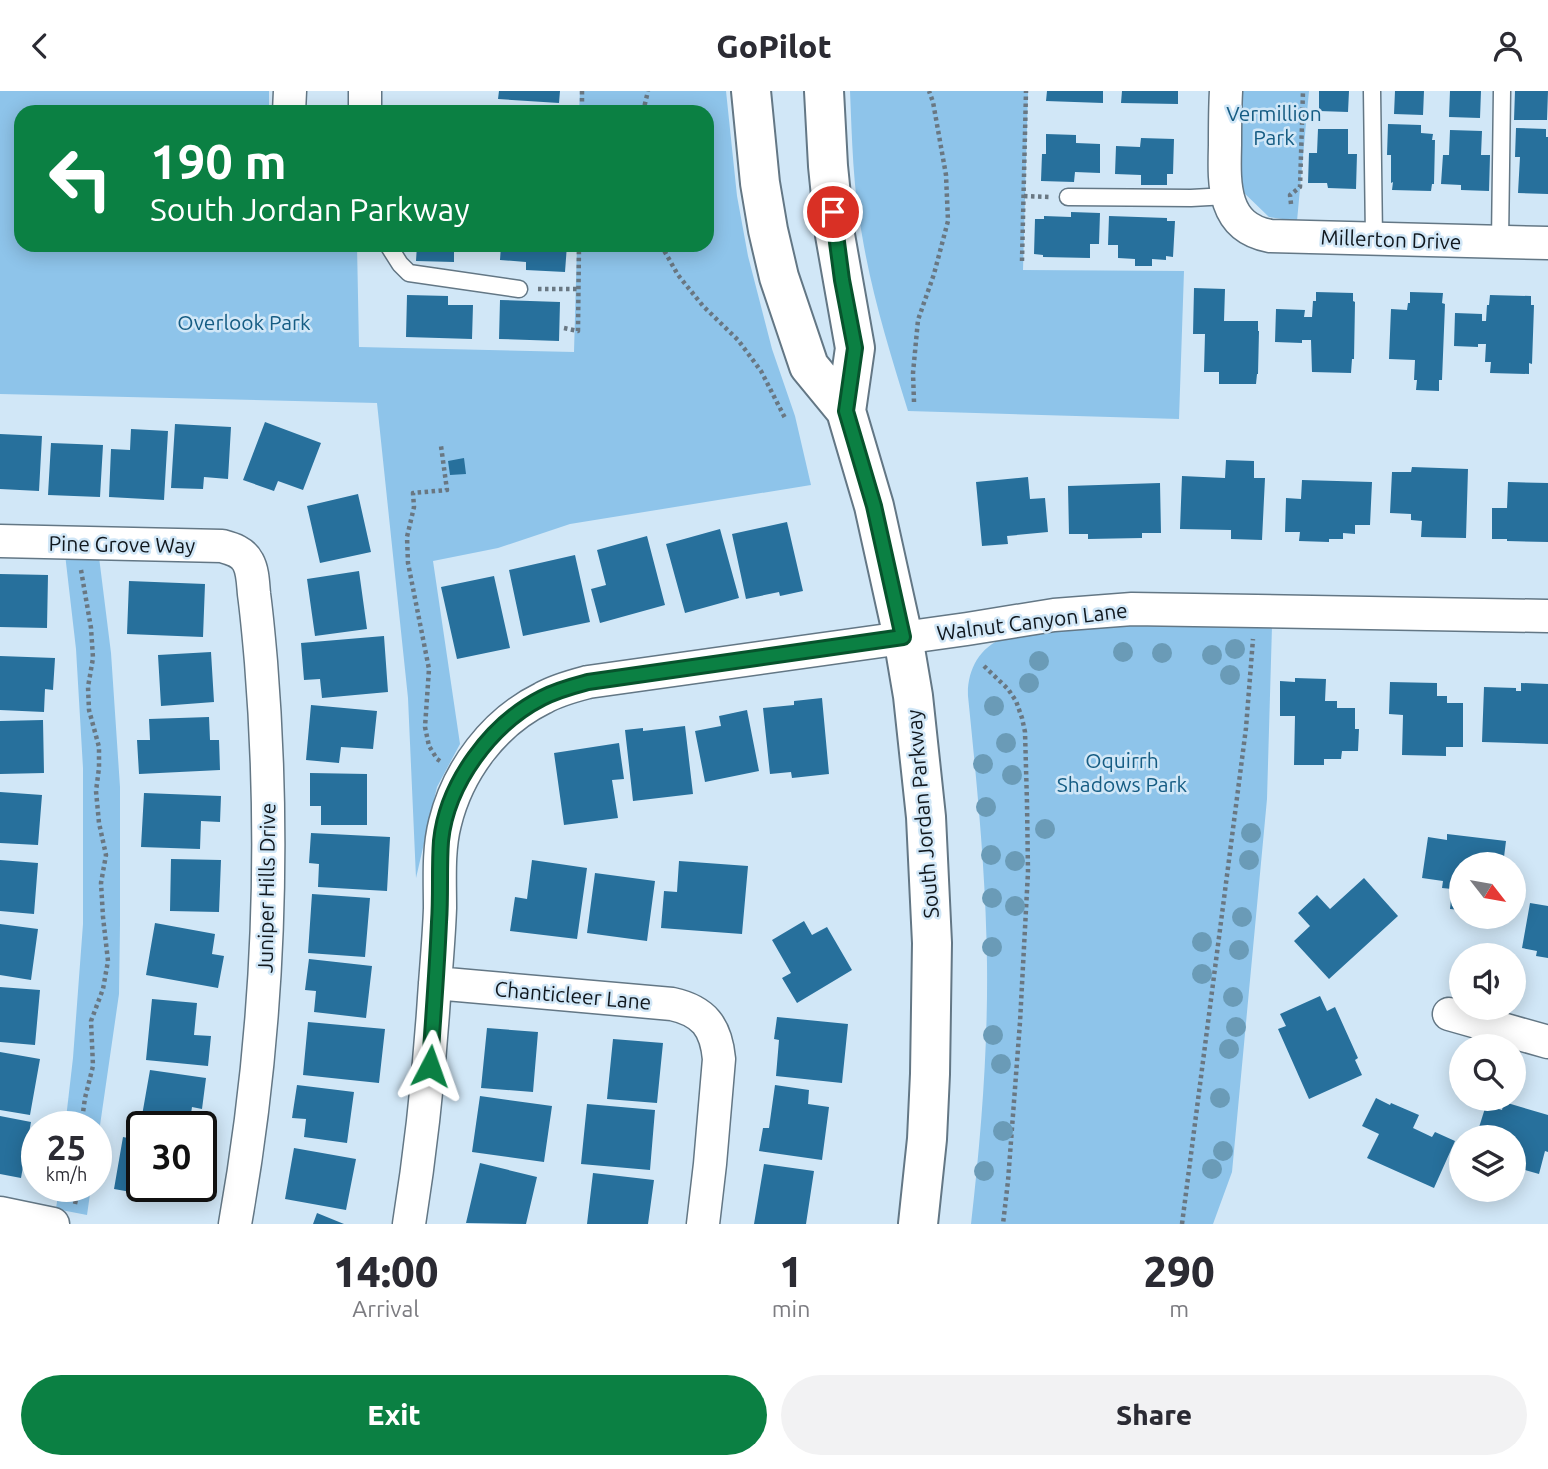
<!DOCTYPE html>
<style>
:root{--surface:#fff;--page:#f2f2f3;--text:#2b2b33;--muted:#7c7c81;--accent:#0b8043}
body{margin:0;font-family:Ubuntu,sans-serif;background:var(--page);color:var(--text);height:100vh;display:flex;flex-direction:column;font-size:26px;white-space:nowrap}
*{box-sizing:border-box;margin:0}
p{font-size:23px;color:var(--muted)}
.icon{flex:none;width:38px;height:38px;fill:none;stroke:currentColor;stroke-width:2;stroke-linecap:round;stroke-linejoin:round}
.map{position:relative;height:1133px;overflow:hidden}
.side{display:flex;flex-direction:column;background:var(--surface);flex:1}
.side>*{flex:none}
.hud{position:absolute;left:14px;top:14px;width:700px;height:147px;border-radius:21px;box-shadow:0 4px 18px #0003;background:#0b8043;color:#fff;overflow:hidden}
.needle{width:46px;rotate:121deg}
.controls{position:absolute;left:1449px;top:761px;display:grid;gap:14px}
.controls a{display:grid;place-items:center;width:77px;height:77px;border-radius:50%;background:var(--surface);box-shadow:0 4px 18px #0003;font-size:35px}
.speed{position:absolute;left:21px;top:1020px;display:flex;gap:14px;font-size:35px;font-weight:700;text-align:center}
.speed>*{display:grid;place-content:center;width:91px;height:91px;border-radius:50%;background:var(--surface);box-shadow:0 4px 18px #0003;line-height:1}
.speed small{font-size:18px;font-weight:400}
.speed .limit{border:4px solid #111;border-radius:10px;background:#fff;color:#111}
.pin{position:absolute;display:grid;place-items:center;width:60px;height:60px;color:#fff;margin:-30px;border:4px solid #fff;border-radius:50%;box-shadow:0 2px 7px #0007}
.me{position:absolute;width:77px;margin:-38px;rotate:4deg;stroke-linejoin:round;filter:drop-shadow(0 0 5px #0008)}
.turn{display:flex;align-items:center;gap:24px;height:147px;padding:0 21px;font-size:32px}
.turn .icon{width:91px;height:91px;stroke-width:2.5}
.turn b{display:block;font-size:49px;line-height:60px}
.eta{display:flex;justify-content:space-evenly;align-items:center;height:119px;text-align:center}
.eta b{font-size:42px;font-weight:800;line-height:49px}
.button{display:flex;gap:14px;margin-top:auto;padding:14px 21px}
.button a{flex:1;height:80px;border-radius:42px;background:var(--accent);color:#fff;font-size:28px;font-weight:800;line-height:80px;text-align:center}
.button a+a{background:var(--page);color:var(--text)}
header{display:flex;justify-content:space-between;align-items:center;height:91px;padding:0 21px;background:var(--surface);font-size:32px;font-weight:800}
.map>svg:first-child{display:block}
.green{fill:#8ec4ea}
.building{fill:#27709c}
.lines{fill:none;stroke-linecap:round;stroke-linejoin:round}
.service-casing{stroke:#637785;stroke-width:19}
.minor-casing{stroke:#637785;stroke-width:35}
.primary-casing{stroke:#637785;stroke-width:42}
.path{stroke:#697782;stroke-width:4.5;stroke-dasharray:3.5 3.5;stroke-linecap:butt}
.service{stroke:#fff;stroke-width:16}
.minor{stroke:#fff;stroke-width:32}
.primary{stroke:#fff;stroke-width:38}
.tree{fill:#6a9bb7}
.route-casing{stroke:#07532c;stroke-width:18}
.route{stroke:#0b8043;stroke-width:12}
.labels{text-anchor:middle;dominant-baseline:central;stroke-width:5;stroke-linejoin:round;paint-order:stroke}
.park-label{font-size:21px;fill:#155c83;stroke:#d1e7f7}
.street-label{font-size:21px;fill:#10171d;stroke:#d1e7f7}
</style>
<header><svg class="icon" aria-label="back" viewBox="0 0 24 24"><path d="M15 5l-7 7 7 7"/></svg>GoPilot<svg class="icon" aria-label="person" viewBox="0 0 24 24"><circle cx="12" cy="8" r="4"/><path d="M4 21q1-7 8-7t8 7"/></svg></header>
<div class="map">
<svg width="1548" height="1133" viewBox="0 0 1548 1133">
<rect width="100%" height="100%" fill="#d1e7f7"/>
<!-- green -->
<path class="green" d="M0,0H269V21H21V154H357L359,256L574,261L577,154H707V21H579L580,0H726L737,105L748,165L772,258L795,325L811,394L570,433L498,457L433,470L460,653L437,696L416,787L408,607L377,312L0,303Z
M850,0H1028L1023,179L1184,180L1179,328L908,320C890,262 872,204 862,144C853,97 852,48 850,0Z
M1241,0H1309L1297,130L1269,126L1240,98Z
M65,463L99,466L111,562L120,696V834L119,903L96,1062V1036H65L73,967L83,833V677L76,558Z
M1138,534L1272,535L1267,708L1232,1081L1213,1133H971C981,1046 988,959 987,872C986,783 977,694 968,605C967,580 979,556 1004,547L1084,536Z
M59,1096H91L87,1124L56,1118Z"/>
<!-- building -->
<path class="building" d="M499,0H560L559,12L498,8Z
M1047,0H1103V12L1046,10Z
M1122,0H1178V13L1121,12Z
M1319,0H1349L1348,21L1319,20Z
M1395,0H1424L1423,24L1394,23Z
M1450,0H1481L1480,27L1449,26Z
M1515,0H1548L1547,29H1514Z
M1388,33L1421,34V42L1433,43L1432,49H1435L1434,93H1432L1431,100L1392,99L1393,91L1391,92V64H1387Z
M1516,37L1546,38V46H1548V103L1518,102L1520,66H1515Z
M1318,38H1348V63H1357L1356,98L1328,97L1327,92H1308L1309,62H1317Z
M1450,39L1482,40L1481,64H1490L1489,100L1461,99V94L1441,93L1443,64H1449Z
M1046,43L1076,44V52L1100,53V82L1075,81L1074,91L1041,90L1042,63H1046Z
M1141,47L1174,48L1173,83H1167V94H1141V84L1115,83L1116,55L1140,56Z
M1071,121L1100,122L1099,153H1090V167L1043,166V164L1034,163L1035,128H1044V125L1071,126Z
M1109,125L1167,127V130H1175L1173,166L1166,165V169L1152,168V175H1135V168L1118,167V154H1108Z
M417,154H480V159L454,158V171L416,170Z
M501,154H567L565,181L526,179V171L500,169Z
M1194,197L1225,198L1224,230H1258V240H1259L1258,283H1257L1256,293H1219V281H1204L1205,243H1193Z
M1316,201L1353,202V210L1355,211L1354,268H1352L1351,282L1312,281L1311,249H1302V252L1275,251L1276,218L1305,219L1304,226H1312L1313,210H1316Z
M1410,201L1443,202L1442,212L1445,213L1442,289H1439V300L1416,299L1417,289H1414L1415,269L1389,268L1391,218L1407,219L1408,212H1410Z
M407,204L448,205V214H473L472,248L406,246Z
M1490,204L1531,205V214H1534L1532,273L1529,272V283L1490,282L1491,271H1485L1486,253H1478V256L1454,255L1455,222L1482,223V230H1486L1487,214H1489Z
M500,209L560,211L559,250L499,248Z
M265,331L321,352L303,399L278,390L274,400L243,389Z
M175,333L231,336L228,388L204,386L203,398L171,397Z
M131,338L168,340L164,409L109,406L111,358L130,359Z
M0,343L42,345L39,400L0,398Z
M51,352L103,354L100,406L48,404Z
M464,367L466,383L450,384L448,370Z
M1226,369L1254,370V387H1265L1262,449L1231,448V439L1180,438L1182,385L1225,387Z
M1412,376L1468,378L1466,447L1421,446L1422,430L1411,429V423L1390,422L1392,381H1411Z
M1028,386L1030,408L1045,407L1048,441L1007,445L1008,453L982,455L976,391Z
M1302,389L1372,391L1370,434H1355V443L1343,442V448H1329V451L1299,450L1300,441H1285L1286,407L1301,408Z
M1508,391L1548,392V451L1507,450V448H1492V417H1507Z
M1160,392L1161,442H1142V447L1088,448V443H1069L1068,395Z
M358,403L371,461L320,472L307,415Z
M787,431L803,500L780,505L779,501L746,508L732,443Z
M720,438L739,507L685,522L666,453Z
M647,445L665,514L600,532L591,498L606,494L597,459Z
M575,464L590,531L523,545L509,479Z
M359,480L367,538L315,545L307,488Z
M0,483L48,484L47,537L0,536Z
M494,485L510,557L457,568L441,496Z
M129,490L205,493L203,546L127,543Z
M384,545L388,601L322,607L320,588L304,589L301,552Z
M211,561L214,611L161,615L158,564Z
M0,565L55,567L53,599L45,598L44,621L0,619Z
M1295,587L1326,588L1325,610H1337V617H1355V638H1359L1358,660H1342L1341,668H1324V674H1294L1295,625H1280V590L1295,591Z
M1390,591L1437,592V605H1447V612H1463V656H1446V665L1402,664L1403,624L1389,623Z
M1521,592L1548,593V653L1482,651L1484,596L1516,597V600H1521Z
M822,607L829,683L792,687L791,681L770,683L763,617L794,614V610Z
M311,614L377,620L373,658L341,656L339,672L306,669Z
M747,619L759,680L705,691L695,640L721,635L719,625Z
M209,626L210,649H219L220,679L139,683L137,649H150L149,628Z
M43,629L44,682L0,683V630Z
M685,635L693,703L633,710L625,639L643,637V640Z
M619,652L624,688L612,689L618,727L564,734L554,662Z
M310,682L367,683V734H321V715H310Z
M0,701L42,704L38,754L0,752Z
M144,702L221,705L220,731L201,730L200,758L141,756Z
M311,742L390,746L387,800L318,796L319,773L309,772Z
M1447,743L1506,750L1503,774H1461V819L1450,818L1452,798L1442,797L1443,790L1422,787L1428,746L1447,749Z
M171,768L221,769L219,821L170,820Z
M0,769L38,772L34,823L0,820Z
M532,769L587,777L577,848L510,840L515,806L527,808Z
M679,770L748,775L742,843L661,837L664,800L677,801Z
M595,782L655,790L647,850L587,842Z
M1364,787L1398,825L1329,888L1294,850L1310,835L1298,822L1317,804L1330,818Z
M312,803L370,807L365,866L308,862Z
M1530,812L1548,815V867L1536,865L1537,860L1522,857Z
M804,830L812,844L827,836L852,879L797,912L782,887L791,882L772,849Z
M155,832L215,843L212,863L224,865L218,897L146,884Z
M0,833L38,838L31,889L0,884Z
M309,868L372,875L366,927L314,921L316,900L305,899Z
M0,896L40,899L35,954L0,951Z
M1320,905L1327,920L1335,916L1358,967L1355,969L1362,984L1309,1008L1278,938L1286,935L1280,923Z
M152,908L197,912L194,944L211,945L208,975L146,969Z
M777,926L848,933L842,992L776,985L779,949L774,948Z
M308,931L385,938L379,992L303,984Z
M487,937L538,941L533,1001L481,997Z
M613,948L663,952L657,1012L607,1008Z
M0,961L40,968L30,1024L0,1019Z
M150,979L206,987L202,1018L192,1016L189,1036H140Z
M297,994L354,1001L347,1052L304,1046L306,1028L292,1027Z
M775,994L809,999L808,1013L829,1016L822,1069L759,1060L763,1037H769Z
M480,1005L552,1015L544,1071L472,1061Z
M1376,1007L1390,1014L1391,1012L1419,1024L1413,1037L1432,1046L1435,1041L1455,1050L1434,1097L1367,1067L1379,1043L1362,1035Z
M1504,1011L1548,1024V1061L1545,1060L1539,1083L1514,1076V1046H1476L1486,1014L1502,1019Z
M587,1013L655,1019L650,1079L581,1073Z
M0,1025L31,1031L21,1087L0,1083Z
M123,1046L142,1050V1096H173L171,1108L114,1098Z
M294,1057L356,1068L346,1119L285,1108Z
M480,1072L537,1086L526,1133L466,1132Z
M764,1073L814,1080L806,1133H754Z
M593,1082L654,1089L648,1133H587Z
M317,1122L344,1133H313Z"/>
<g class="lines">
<defs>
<path id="service" d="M1372,0L1374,147
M1068,106L1191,107L1227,105
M1500,151L1502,0
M388,154L400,173L409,182L519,198"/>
<path id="minor" d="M365,0V21
M1226,0C1225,18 1225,36 1225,54C1224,93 1222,136 1270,145L1548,152
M289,21L290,0
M0,450L222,455C233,458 243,461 248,471C253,480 253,493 254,503C257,525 259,548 261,571C276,759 268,948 235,1133
M435,892L672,913C704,920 716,936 719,968L710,1073L703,1133
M1449,923L1548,951
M0,1122L53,1133
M409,1133C421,1058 429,983 434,907C436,877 439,847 440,817C440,789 438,759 445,732C458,679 494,631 543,607C557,599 573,595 588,591L967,538L1054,524L1132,518L1548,525"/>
<path id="primary" d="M751,0L760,92L768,139L779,186L809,275L846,320L874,415L903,546L913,605L926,726L932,852L930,983L927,1048L918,1133
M824,0L828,75L835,144L855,257L846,320"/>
</defs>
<!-- service casing -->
<use href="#service" class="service-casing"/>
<!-- minor casing -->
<use href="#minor" class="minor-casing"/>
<!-- primary casing -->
<use href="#primary" class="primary-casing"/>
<!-- path -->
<path class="path" d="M582,0V21
M643,21L648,0
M1024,105L1049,106
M1291,113L1290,104L1300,96L1303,0
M661,154L678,184L703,215L738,249L761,280L785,327
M1022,170L1026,0
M538,198H578
M564,237L578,240L579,154
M914,311L913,282L918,229L934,183L948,130L946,84L933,11L929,0
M81,479L91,537L93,567L88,596L89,619L99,656V677L96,700L99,732L106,764L101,792L103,826L108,870L103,898L91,930L93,975L85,1007L81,1036
M984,575L1008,598L1016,610L1022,627L1025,641L1027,712L1028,781L1020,931L1008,1090L1003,1133
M440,670L437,668L429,655L425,636L429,578L408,472L407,446L414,416L413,402L447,399L441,355
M75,1113L79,1096
M1182,1133L1246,637L1253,548"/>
<!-- service -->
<use href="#service" class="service"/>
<!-- minor -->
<use href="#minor" class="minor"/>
<!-- primary -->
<use href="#primary" class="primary"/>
</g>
<!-- trees -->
<g class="tree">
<circle cx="1235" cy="558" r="10"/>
<circle cx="1123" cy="561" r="10"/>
<circle cx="1162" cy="562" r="10"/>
<circle cx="1212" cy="564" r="10"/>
<circle cx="1039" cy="570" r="10"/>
<circle cx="1230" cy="584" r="10"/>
<circle cx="1029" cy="592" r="10"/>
<circle cx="994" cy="615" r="10"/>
<circle cx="1006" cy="652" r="10"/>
<circle cx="983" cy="673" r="10"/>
<circle cx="1012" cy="684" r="10"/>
<circle cx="986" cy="716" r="10"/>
<circle cx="1045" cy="738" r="10"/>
<circle cx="1251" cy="742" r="10"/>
<circle cx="991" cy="764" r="10"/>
<circle cx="1249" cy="769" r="10"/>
<circle cx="1015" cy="770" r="10"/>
<circle cx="992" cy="807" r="10"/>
<circle cx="1015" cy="815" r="10"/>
<circle cx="1242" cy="826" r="10"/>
<circle cx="1202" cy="851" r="10"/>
<circle cx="992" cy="856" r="10"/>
<circle cx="1239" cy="859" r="10"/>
<circle cx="1202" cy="883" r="10"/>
<circle cx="1233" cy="906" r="10"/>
<circle cx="1236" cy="936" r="10"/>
<circle cx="993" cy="944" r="10"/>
<circle cx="1229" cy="958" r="10"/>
<circle cx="1001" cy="973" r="10"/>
<circle cx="1220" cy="1007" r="10"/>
<circle cx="1003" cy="1040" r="10"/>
<circle cx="1223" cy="1060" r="10"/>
<circle cx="1212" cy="1078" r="10"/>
<circle cx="984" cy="1080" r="10"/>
</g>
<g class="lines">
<defs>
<path id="route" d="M430,975C433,927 437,879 439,831C441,804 439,777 441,750C447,692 491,633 542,607C557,599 573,595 588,591L903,546L874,415L846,320L855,257L842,189L833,121"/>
</defs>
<!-- route casing -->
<use href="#route" class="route-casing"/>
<!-- route -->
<use href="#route" class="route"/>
</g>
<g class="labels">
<!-- park labels -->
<g class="park-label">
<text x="1274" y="22">Vermillion<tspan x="1274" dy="24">Park</tspan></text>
<text x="244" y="231">Overlook Park</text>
<text x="1122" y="669">Oquirrh<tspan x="1122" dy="24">Shadows Park</tspan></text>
</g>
<!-- street labels -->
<g class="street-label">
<text transform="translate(1391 148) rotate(2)">Millerton Drive</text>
<text transform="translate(122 453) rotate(1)">Pine Grove Way</text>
<text transform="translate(1032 530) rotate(-7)">Walnut Canyon Lane</text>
<text transform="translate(922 723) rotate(-95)">South Jordan Parkway</text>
<text transform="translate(266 797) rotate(-89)">Juniper Hills Drive</text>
<text transform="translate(573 904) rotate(5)">Chanticleer Lane</text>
</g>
</g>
</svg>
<div class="controls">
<a><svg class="needle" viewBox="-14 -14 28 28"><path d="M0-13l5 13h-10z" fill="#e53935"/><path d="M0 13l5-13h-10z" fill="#7c7c81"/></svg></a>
<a><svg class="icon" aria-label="sound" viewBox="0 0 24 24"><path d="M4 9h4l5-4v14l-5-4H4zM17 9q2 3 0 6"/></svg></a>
<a><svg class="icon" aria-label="search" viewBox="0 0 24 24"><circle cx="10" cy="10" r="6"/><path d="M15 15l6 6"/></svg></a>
<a><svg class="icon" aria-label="layers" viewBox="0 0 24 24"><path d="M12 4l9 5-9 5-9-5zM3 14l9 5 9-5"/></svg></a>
</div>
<div class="speed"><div>25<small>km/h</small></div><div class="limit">30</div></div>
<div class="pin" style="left:833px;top:121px;background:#d93025"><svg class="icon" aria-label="arrive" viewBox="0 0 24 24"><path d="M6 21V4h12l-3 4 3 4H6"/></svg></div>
<svg class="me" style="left:430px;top:975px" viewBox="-20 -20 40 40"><path d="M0-17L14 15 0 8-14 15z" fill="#0b8043" stroke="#fff" stroke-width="4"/></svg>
<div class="hud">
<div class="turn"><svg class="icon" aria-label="left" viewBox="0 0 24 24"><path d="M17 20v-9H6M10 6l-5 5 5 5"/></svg><div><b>190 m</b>South Jordan Parkway</div></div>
</div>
</div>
<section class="side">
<div class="eta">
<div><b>14:00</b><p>Arrival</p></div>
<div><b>1</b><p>min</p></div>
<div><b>290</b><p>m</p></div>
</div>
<div class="button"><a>Exit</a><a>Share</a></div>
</section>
